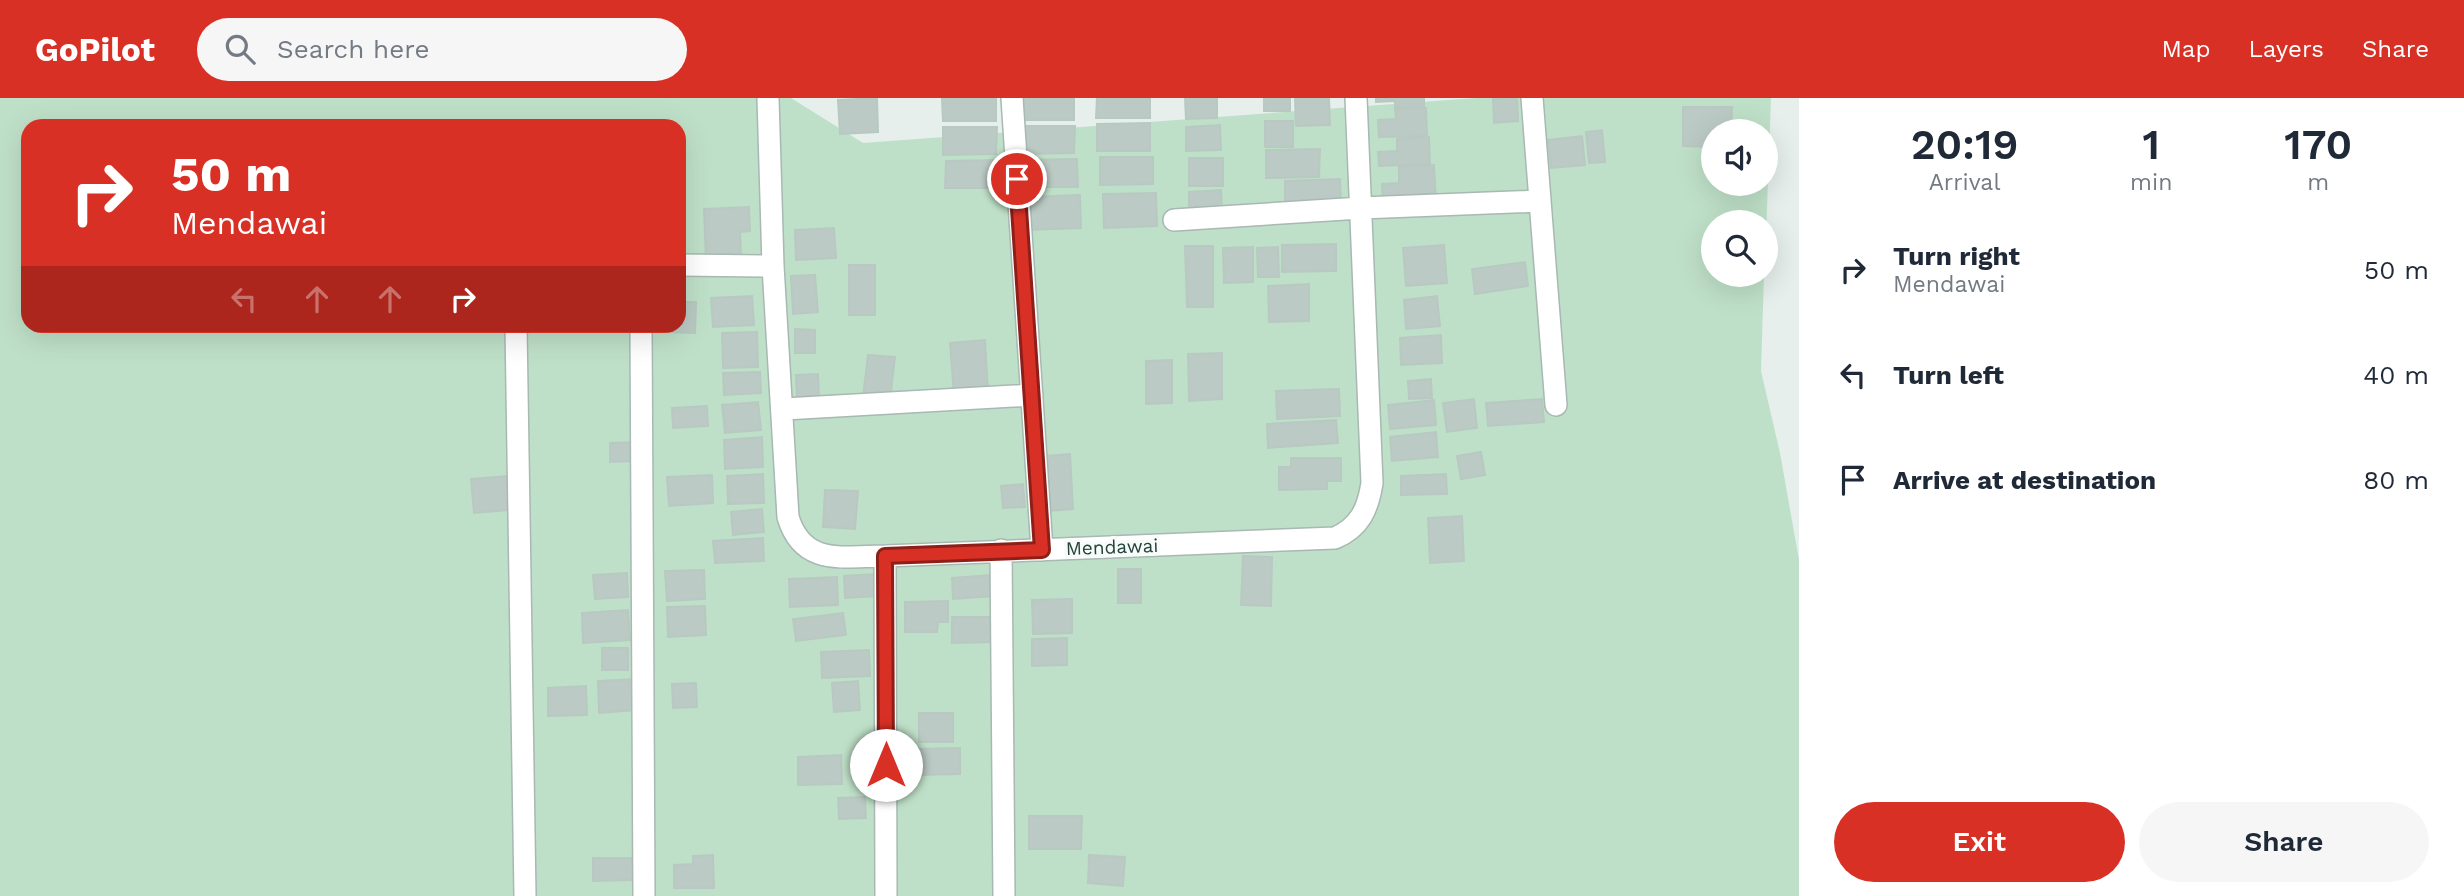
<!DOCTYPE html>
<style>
:root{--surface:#fff;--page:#f6f6f7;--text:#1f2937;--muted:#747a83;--accent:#d93025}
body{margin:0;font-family:"Work Sans",sans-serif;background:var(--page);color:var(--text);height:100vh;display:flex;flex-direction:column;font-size:26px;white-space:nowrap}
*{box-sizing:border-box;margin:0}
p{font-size:23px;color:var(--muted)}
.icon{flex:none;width:38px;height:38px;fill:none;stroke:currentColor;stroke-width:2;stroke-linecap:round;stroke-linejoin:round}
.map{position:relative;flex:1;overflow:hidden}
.sheet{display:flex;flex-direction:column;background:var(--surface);width:665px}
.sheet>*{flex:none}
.guide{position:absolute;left:21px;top:21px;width:665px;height:214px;border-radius:21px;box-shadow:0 7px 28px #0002;background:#d93025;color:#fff;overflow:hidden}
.fabs{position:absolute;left:1701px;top:21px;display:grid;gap:14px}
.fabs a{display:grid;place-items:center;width:77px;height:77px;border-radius:50%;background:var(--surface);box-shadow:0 7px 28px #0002;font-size:35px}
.pin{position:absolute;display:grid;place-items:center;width:60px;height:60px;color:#fff;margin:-30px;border:4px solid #fff;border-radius:50%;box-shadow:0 2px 7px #0007}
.me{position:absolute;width:77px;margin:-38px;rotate:0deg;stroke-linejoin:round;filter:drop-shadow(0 0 5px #0008)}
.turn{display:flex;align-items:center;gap:24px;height:147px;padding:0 35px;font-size:32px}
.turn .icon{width:91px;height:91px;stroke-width:2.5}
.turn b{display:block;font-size:49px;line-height:60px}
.lanes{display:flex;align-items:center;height:66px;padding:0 35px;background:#0003;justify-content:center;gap:35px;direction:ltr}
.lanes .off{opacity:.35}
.eta{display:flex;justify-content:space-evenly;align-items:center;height:119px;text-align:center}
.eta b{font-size:42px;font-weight:600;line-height:49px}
.action{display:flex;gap:14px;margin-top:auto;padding:14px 35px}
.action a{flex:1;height:80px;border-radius:42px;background:var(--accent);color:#fff;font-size:28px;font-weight:600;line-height:80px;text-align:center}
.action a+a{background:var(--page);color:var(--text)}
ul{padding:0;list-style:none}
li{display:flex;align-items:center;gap:21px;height:105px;padding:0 35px}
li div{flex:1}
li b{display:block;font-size:26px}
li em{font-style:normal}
header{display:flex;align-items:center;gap:42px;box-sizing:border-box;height:98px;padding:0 35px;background:var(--accent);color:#fff}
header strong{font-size:33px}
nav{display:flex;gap:38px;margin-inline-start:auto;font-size:24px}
.search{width:490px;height:63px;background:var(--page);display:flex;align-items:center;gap:18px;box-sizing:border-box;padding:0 24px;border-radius:38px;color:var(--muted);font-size:26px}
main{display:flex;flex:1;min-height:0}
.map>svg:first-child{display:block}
.green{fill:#bfe0c8;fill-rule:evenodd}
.building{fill:#bbcac4;stroke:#b8c9c2;stroke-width:2}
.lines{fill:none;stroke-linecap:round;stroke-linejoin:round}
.street-casing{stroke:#a8b8b2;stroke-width:24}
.street{stroke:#fff;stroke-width:21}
.route-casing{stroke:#8d1f18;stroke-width:18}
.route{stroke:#d93025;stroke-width:12}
.labels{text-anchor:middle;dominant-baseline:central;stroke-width:7;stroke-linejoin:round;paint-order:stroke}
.street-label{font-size:19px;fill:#24423a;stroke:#f7fbf9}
</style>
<header>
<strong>GoPilot</strong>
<div class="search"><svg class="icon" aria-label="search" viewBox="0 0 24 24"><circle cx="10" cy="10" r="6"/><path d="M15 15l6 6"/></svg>Search here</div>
<nav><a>Map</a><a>Layers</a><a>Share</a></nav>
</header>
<main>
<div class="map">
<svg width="1799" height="798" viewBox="0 0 1799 798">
<rect width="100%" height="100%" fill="#e6efeb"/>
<!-- green -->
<path class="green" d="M0,0H791L863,45L1476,0H1771L1766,138V124H1713V177H1764L1761,273L1780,355L1799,462V798H0ZM28,28H679V228H28ZM1713,33H1766V86H1713Z"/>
<!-- building -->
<path class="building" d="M877,0L878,34L840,36L838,2Z
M942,0H996V23H943Z
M1021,0H1074V22H1021Z
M1097,0H1150V20H1096Z
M1185,0H1217V20L1186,21Z
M1264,0H1290V13H1264Z
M1295,0H1329L1330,27L1296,28Z
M1376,0H1424V8L1395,9V3L1376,4Z
M1517,0L1518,23L1494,25L1493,1Z
M1683,9H1732L1731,33H1713V49L1683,48Z
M1426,10L1427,38L1379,39L1378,22L1396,21L1395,11Z
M1265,23H1293V49H1265Z
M1150,25V53H1097V26Z
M1220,27L1221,52L1186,53V29Z
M1021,28H1075L1074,55L1021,56Z
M943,29H997L996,56L943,57Z
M1602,32L1605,64L1589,65L1586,34Z
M1582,38L1585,67L1551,70L1548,42Z
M1429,39L1430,66L1379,68L1378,54L1397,53V41Z
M1320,51L1319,79L1266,80V52Z
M1100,59H1153V86L1100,87Z
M1189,60H1223V88H1189Z
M1077,61L1078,89H1024V62Z
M999,62V90H945L946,63Z
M1434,67L1436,104L1383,107L1382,86L1399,85V69Z
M1340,81L1341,109L1285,110V83Z
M1221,92L1222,113L1189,115V94Z
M1156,95L1157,128L1104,130L1103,96Z
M1080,97L1081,130L1028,132L1027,99Z
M749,109L750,133L740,134L741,159L706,161L704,111Z
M834,130L836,160L796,162L795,132Z
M1336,146V173L1282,174V147Z
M1444,147L1447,185L1406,188L1403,150Z
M1185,148H1213V209H1187Z
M1253,149V184L1224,185L1223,150Z
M1278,149L1279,179H1258L1257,150Z
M1525,164L1528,188L1475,196L1472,171Z
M849,167H875V217H849Z
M815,177L818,214L793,216L791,178Z
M1309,186V223L1269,224L1268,188Z
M752,198L754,227L713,229L711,200Z
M1437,198L1440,228L1406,231L1404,202Z
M679,204H696L695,235L663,234L664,228H679Z
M795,231L815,232V255H795Z
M757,234L758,269L723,270L722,235Z
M1441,237L1442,265L1401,267L1400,240Z
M985,242L988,294L954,297L950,245Z
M1222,255V301L1189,303L1188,256Z
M868,257L895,259L890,302L863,299Z
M1172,262V305L1146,306V263Z
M760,274L761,295L724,297L723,275Z
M818,276L819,299L797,300L796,277Z
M1431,281L1432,300L1409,301L1408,283Z
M1339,291L1340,318L1277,321L1276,293Z
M1474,301L1477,330L1447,334L1443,305Z
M1542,301L1544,324L1488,328L1486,305Z
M1434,302L1436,327L1390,331L1388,307Z
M758,304L761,332L725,335L722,307Z
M707,308L708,328L673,330L672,310Z
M1336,322L1338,345L1268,350L1267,326Z
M1436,334L1438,359L1392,363L1390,339Z
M762,339L763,369L725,371L724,342Z
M638,344V363L610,364V345Z
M1481,354L1485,377L1461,381L1457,358Z
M1070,356L1073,411L1049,413L1046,358Z
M1291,360H1341V383H1327V391L1279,392V369H1291Z
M763,376L764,405L728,406L727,378Z
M1446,376L1447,396L1401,397V378Z
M712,377L713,405L669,408L667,379Z
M508,378L510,412L474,415L471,381Z
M1023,386L1025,409L1003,410L1001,388Z
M825,392L858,393L855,431L823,429Z
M762,411L764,434L733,437L731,414Z
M1462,418L1464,463L1430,465L1428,420Z
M763,440L764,463L715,465L713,443Z
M1243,458L1272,459L1271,508L1241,507Z
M1118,471H1141V505H1118Z
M704,472L705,501L667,503L665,473Z
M627,475L628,499L595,501L593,477Z
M877,476L878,498L845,500L844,478Z
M992,477L994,498L953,501L952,480Z
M837,479L838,507L790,509L789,481Z
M1072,501V535L1033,536L1032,502Z
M948,503V524H938L937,534H905V504Z
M705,508L706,537L668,539L667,509Z
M628,512L630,542L583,545L582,515Z
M843,515L846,537L796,543L793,521Z
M952,519H997V544L952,545Z
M1067,540V567L1032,568V541Z
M602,550H628V572H602Z
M869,552L870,578L822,580L821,554Z
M636,581L637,612L599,615L598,583Z
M858,583L860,612L834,614L832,585Z
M696,585L697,609L673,610L672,586Z
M586,588L587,617L548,618V590Z
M919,615H953V644H919Z
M960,650V676L917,677L916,651Z
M841,657L842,686L798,687V659Z
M865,699L866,720L839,721L838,700Z
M1029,718H1082L1081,751H1029Z
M713,757L714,790H674V767L693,766V758Z
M1089,757L1125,759L1123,788L1088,785Z
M593,760H632L633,782L593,783Z"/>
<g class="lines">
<defs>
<path id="street" d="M768,0L773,168L788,419C803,469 843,458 885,458L1335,440C1360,429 1368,411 1372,385L1356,0
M1012,0L1042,452
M1532,0L1556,307
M1174,122L1361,110L1540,103
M679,167L773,168
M516,228L525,798
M641,228L644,798
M784,311L1032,297
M1001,452L1004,798
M885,458L886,798"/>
</defs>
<!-- street casing -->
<use href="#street" class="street-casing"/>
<!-- street -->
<use href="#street" class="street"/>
</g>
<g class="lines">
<defs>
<path id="route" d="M886,667L885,458L1042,452L1017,81"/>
</defs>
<!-- route casing -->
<use href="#route" class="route-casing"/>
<!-- route -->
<use href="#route" class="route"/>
</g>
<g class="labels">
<!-- street labels -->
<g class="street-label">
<text transform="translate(1112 449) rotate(-2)">Mendawai</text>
</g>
</g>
</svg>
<div class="fabs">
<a><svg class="icon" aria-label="sound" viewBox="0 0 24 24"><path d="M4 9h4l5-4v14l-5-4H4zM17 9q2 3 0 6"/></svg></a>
<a><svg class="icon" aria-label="search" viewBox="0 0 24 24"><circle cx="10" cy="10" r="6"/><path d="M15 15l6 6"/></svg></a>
</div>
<div class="pin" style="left:1017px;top:81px;background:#d93025"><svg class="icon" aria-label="arrive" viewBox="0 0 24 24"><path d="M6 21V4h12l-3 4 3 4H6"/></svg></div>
<svg class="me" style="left:886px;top:667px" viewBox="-20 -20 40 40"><circle r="19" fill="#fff"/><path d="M0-13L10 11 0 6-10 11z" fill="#d93025"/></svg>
<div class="guide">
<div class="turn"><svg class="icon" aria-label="right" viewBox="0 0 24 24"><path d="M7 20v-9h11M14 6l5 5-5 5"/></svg><div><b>50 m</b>Mendawai</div></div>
<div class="lanes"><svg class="icon off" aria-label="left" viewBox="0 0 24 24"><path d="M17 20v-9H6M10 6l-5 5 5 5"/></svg><svg class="icon off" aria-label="ahead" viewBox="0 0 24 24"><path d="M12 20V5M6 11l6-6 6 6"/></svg><svg class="icon off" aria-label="ahead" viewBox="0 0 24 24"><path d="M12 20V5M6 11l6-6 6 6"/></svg><svg class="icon" aria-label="right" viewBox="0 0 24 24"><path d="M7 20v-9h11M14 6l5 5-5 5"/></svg></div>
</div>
</div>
<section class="sheet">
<div class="eta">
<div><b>20:19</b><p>Arrival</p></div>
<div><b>1</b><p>min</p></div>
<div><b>170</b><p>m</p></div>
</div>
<ul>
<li><svg class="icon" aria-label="right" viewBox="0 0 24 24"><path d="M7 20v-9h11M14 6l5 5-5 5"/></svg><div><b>Turn right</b><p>Mendawai</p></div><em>50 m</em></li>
<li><svg class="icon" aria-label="left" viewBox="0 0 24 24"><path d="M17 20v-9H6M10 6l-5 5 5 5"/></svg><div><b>Turn left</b></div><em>40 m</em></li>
<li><svg class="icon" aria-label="arrive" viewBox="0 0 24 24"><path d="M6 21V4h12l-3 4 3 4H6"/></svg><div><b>Arrive at destination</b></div><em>80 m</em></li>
</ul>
<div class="action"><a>Exit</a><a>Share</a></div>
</section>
</main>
